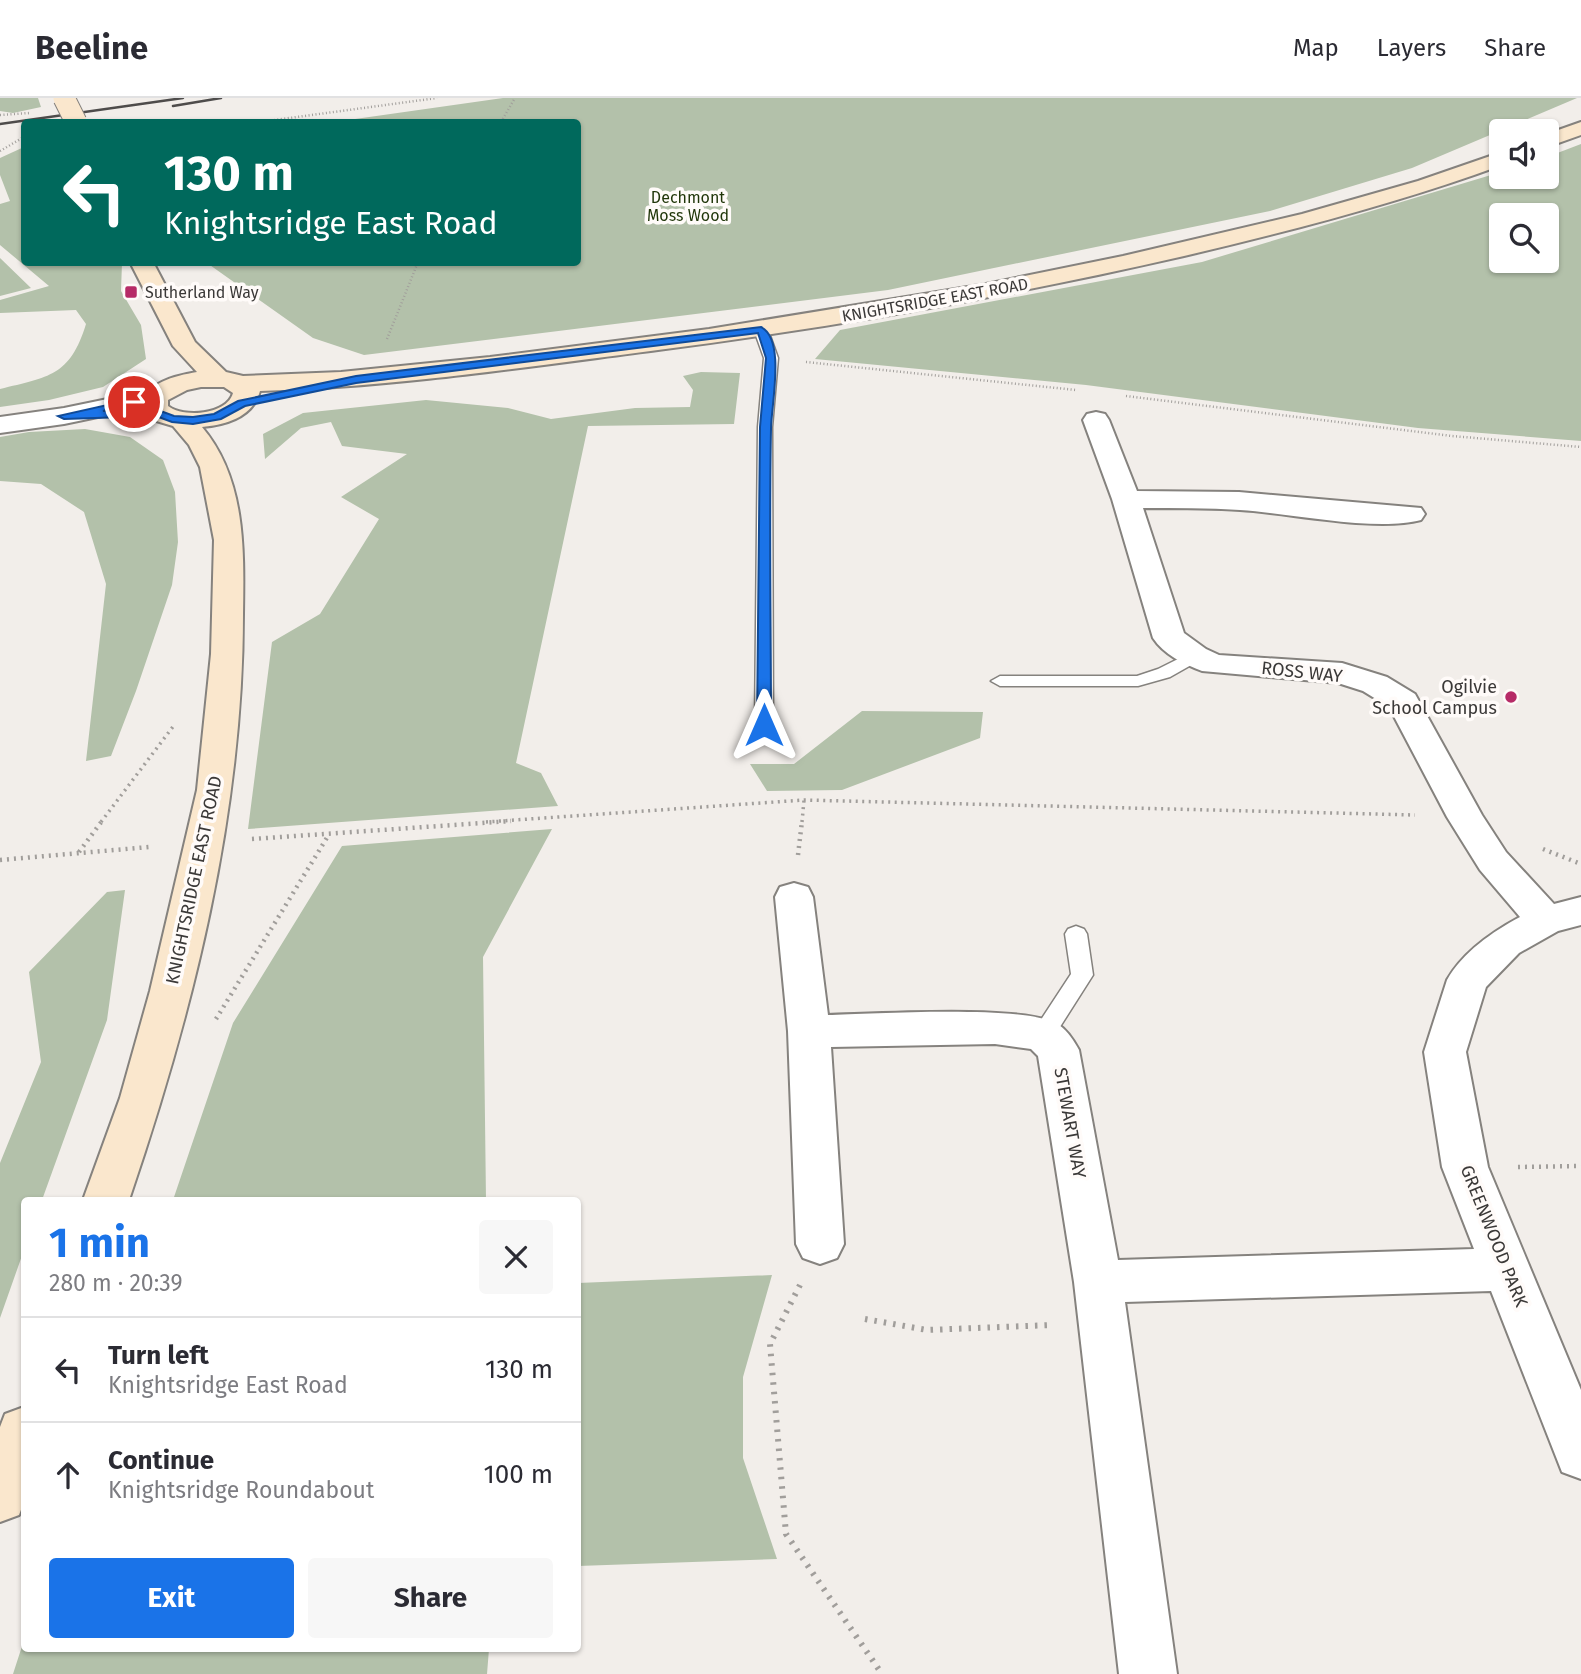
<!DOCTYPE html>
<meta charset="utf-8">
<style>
:root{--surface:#fff;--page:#f7f7f7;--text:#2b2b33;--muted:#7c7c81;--line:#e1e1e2;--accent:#1a73e8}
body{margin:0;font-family:"Fira Sans",sans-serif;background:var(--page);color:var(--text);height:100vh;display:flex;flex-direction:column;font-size:26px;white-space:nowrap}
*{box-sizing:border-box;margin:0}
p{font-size:23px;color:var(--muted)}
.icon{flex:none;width:38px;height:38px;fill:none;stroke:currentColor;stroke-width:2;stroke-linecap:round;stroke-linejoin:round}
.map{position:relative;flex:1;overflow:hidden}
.panel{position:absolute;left:21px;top:1099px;width:560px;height:455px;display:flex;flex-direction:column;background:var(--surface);border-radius:7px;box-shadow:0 2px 5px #0004}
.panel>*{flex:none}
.top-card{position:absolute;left:21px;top:21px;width:560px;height:147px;border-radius:7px;box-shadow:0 2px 5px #0004;background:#00695c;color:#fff;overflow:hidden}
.controls{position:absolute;left:1489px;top:21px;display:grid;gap:14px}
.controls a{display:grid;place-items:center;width:70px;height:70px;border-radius:7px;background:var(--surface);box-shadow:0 2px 5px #0004;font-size:35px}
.pin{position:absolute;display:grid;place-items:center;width:60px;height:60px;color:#fff;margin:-30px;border:4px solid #fff;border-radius:50%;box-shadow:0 2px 7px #0007}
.me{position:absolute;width:77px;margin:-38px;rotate:0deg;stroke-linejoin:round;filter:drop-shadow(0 0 5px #0008)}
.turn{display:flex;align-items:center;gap:24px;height:147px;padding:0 28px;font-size:32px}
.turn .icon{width:91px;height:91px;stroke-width:2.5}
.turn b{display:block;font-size:49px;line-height:60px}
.round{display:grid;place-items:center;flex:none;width:74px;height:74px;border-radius:7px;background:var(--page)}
.overview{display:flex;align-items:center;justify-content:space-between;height:119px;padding:0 28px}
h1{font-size:42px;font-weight:700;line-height:52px;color:var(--accent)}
.cta{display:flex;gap:14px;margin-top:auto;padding:14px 28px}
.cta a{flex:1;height:80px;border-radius:7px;background:var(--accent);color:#fff;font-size:28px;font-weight:700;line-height:80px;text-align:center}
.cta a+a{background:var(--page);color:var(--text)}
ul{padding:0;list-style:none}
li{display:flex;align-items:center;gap:21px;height:105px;padding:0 28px;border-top:2px solid var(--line)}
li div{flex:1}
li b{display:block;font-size:26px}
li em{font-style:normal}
header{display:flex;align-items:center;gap:42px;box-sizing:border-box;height:98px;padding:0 35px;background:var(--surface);border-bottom:2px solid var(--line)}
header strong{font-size:33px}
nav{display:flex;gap:38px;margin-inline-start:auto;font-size:24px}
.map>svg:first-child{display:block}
.green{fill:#b3c1aa;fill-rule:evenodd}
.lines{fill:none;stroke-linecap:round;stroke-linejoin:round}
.lane-casing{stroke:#85827e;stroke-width:3}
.street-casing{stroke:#85827e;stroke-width:4}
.secondary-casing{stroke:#85827e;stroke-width:4}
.path-far3{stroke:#a19e9b;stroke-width:2.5;stroke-dasharray:1 2.5;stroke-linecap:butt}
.path-far2{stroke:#a19e9b;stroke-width:3.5;stroke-dasharray:2 4.5;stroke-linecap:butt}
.path-far1{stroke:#a19e9b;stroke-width:4.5;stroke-dasharray:2 5;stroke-linecap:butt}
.path{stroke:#a19e9b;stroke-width:6;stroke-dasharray:2.5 7;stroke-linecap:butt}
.lane{fill:#fff;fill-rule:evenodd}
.street{fill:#fff;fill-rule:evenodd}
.secondary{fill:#fae7cd;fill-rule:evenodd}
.rail{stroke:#4e4c4b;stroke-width:2.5}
.secondary-bridge-casing{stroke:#85827e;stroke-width:23;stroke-linecap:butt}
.secondary-bridge{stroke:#fae7cd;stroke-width:21}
.route{fill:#1a73e8;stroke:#114b97;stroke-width:2}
.poi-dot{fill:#b62b67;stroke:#fffbf9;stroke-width:2.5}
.labels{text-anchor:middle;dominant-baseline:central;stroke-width:7;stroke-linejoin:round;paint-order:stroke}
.far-park-label{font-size:16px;fill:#1f3508;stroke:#fffbf9}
.far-poi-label{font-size:16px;fill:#3b3938;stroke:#fffbf9;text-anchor:start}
.far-street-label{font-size:16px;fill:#3b3938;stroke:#fffbf9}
.street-label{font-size:18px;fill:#3b3938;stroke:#fffbf9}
.poi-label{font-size:18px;fill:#3b3938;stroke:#fffbf9;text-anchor:end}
</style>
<header>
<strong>Beeline</strong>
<nav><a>Map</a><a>Layers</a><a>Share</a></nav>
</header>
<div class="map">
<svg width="1581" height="1576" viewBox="0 0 1581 1576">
<rect width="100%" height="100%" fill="#f2eeea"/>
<!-- green -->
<path class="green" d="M0,0H38L41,9L13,15L0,13Z
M503,0H1577L1412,70L1270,113L888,192L364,257L313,240L207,165L578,164V24H334Z
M1581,46V343L1418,330L1086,287L815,261L840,232L1202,164L1501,74L1502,79H1547V59ZM1502,117H1547V163H1502Z
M24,49V164L122,165L121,193L141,227L146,261L103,289L49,302L0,309V291C49,279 70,278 86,226L76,212L0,215V202L49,188L0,147V106L10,103L0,77V60Z
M0,160L31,190L0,198Z
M701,274L740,275L734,326L588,328L516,665L541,675L558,708L248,731L272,544L320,516L379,421L341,399L407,356L342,348L331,324L301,330L265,361L263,336L303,315L426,302L508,310L551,321L635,310L690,309L693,292L683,278Z
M85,331L130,339L163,362L175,394L178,444L172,487L136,593L111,658L86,663L106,486L84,414L41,386L0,383V339L29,334Z
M862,613L983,614L980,640L842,692L767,693L750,666H794Z
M552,731L483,859L486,1102H173L233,925L342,748Z
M125,792L107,922L42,1102H24V1152L0,1220V1065L41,964L29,874L107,794Z
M772,1177L743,1279V1360L777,1461L578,1468V1185Z
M24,1542V1550L489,1551L487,1576H13Z"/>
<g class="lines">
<defs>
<path id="lane" d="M761,228L768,232L778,260L772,329L773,627L764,633L755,627L758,329L764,260L754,232Z
M1194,553L1203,558L1200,562L1170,579L1138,588H1000L991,583L1000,578H1137L1158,571Z
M1076,828L1084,831L1087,836L1093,877L1051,943L1043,946L1035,943L1031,937L1071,876L1065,836L1068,831Z"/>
<path id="street" d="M156,291L165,293L169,299L165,305L64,326L0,335V319L64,310Z
M1096,314L1105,316L1109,322L1137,393L1239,394L1421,410L1425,416L1421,422C1375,434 1290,415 1240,412C1208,410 1175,410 1143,410L1184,535L1206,551L1219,557L1342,565L1387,579L1415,596L1482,717L1506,754L1554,806L1581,799V827L1558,833L1519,855L1486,889L1466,954L1488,1069L1581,1292V1381L1562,1374L1491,1193L1125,1204L1177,1576H1119L1074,1184L1038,958L1031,951L995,946L831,949L844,1146L837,1160L820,1166L803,1160L796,1146L788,933L775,799L780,789L794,785L808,789L813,799L828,917C871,916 1030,906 1059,927C1068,933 1074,943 1079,952L1118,1162L1474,1151L1442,1069L1424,954L1447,882C1463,854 1492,834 1520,819L1480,772L1447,719L1389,609L1363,593L1338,585L1202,573C1184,566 1164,557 1153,540L1112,401L1083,322L1087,316Z"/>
<path id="secondary" d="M1581,24V37L1547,49V36Z
M1502,54V67C1398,105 1291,133 1184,158C1010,198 835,229 658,252C526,269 393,289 260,293C253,319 226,327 202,329C246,381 244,452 243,516C243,716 193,914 129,1102H83L120,1000L150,893L197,692L211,556L214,442L200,369L189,347L173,328L153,322L141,310C146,284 174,278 197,274L173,248L130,164H153L195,244L226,274L243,278L341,274L490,259L709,231L986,186L1123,158L1302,116L1418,83ZM201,289H224L233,295C227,317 183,320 168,308V302L187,292Z
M24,1309V1404L19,1417L0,1424V1329L5,1316Z"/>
</defs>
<!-- lane casing -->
<use href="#lane" class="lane-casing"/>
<!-- street casing -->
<use href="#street" class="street-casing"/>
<!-- secondary casing -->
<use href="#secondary" class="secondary-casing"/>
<!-- path-far3 -->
<path class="path-far3" d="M0,17L30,15
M112,24H205
M260,24L437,0
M501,24L515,0
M0,53L24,39
M387,241L418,164
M806,264L1076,292
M1126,298L1452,338L1581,349"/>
<!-- path-far2 -->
<path class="path-far2" d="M101,724L175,626
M486,724L804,702L1415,717
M802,724L804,702"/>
<!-- path-far1 -->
<path class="path-far1" d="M252,741L511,723
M1543,751L1581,766
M79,754L102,723
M798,757L802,723
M0,762L149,749
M216,921L328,738
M1518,1069L1581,1068"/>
<!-- path -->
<path class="path" d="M800,1187L770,1246L786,1436L882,1576
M865,1221L927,1232L1052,1227"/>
<!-- lane -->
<use href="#lane" class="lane"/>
<!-- street -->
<use href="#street" class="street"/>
<!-- secondary -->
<use href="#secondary" class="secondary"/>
<!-- rail -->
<path class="rail" d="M173,8L221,0
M0,26L183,0"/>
<defs>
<path id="secondary-bridge" d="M64,0L76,24"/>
</defs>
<!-- secondary-bridge casing -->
<use href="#secondary-bridge" class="secondary-bridge-casing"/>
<!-- secondary-bridge -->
<use href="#secondary-bridge" class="secondary-bridge"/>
</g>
<!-- route -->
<path class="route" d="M761,229C786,241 771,308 771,331C769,430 771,529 771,627L764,632L757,627L760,329L766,260L758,235L356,285L245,308L221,321L193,326L172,324L156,318L64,321L58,318L134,301L139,304L138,306L103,313L158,312L174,318L193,319L214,316L238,303L356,278Z"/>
<!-- markers -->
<g class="poi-dot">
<rect x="124" y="187" width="14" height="14" rx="3.5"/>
<circle cx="1511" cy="599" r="7"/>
</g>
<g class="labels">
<!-- far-park labels -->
<g class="far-park-label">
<text x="688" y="99">Dechmont<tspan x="688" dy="18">Moss Wood</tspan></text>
</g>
<!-- far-poi labels -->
<g class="far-poi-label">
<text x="145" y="194">Sutherland Way</text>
</g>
<!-- far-street labels -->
<g class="far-street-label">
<text transform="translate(935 202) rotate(-10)">KNIGHTSRIDGE EAST ROAD</text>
</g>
<!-- street labels -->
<g class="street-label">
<text transform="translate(1302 574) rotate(6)">ROSS WAY</text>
<text transform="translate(194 782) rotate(-78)">KNIGHTSRIDGE EAST ROAD</text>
<text transform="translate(1070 1025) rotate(80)">STEWART WAY</text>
<text transform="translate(1494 1138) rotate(68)">GREENWOOD PARK</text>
</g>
<!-- poi labels -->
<g class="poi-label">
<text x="1497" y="589">Ogilvie<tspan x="1497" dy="21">School Campus</tspan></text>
</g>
</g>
</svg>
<div class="controls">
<a><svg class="icon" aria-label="sound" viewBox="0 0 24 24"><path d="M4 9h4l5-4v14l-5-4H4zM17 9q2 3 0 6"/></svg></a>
<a><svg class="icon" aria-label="search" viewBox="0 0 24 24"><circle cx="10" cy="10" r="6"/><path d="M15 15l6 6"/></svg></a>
</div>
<div class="pin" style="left:134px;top:304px;background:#d93025"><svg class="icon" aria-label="arrive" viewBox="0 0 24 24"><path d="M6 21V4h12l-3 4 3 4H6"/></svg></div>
<svg class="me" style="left:764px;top:627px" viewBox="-20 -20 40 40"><path d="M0-17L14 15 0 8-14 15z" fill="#1a73e8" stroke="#fff" stroke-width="4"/></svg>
<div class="top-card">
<div class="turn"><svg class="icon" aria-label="left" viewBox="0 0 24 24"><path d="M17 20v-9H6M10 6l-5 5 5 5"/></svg><div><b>130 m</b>Knightsridge East Road</div></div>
</div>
<section class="panel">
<div class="overview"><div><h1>1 min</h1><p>280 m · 20:39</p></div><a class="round"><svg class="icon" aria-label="close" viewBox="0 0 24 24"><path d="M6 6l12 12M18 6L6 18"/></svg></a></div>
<ul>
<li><svg class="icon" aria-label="left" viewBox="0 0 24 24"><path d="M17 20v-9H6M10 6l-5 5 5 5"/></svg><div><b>Turn left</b><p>Knightsridge East Road</p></div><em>130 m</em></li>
<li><svg class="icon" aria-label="ahead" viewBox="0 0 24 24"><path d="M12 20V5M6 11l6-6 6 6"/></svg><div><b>Continue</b><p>Knightsridge Roundabout</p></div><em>100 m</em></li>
</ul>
<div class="cta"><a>Exit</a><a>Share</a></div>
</section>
</div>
